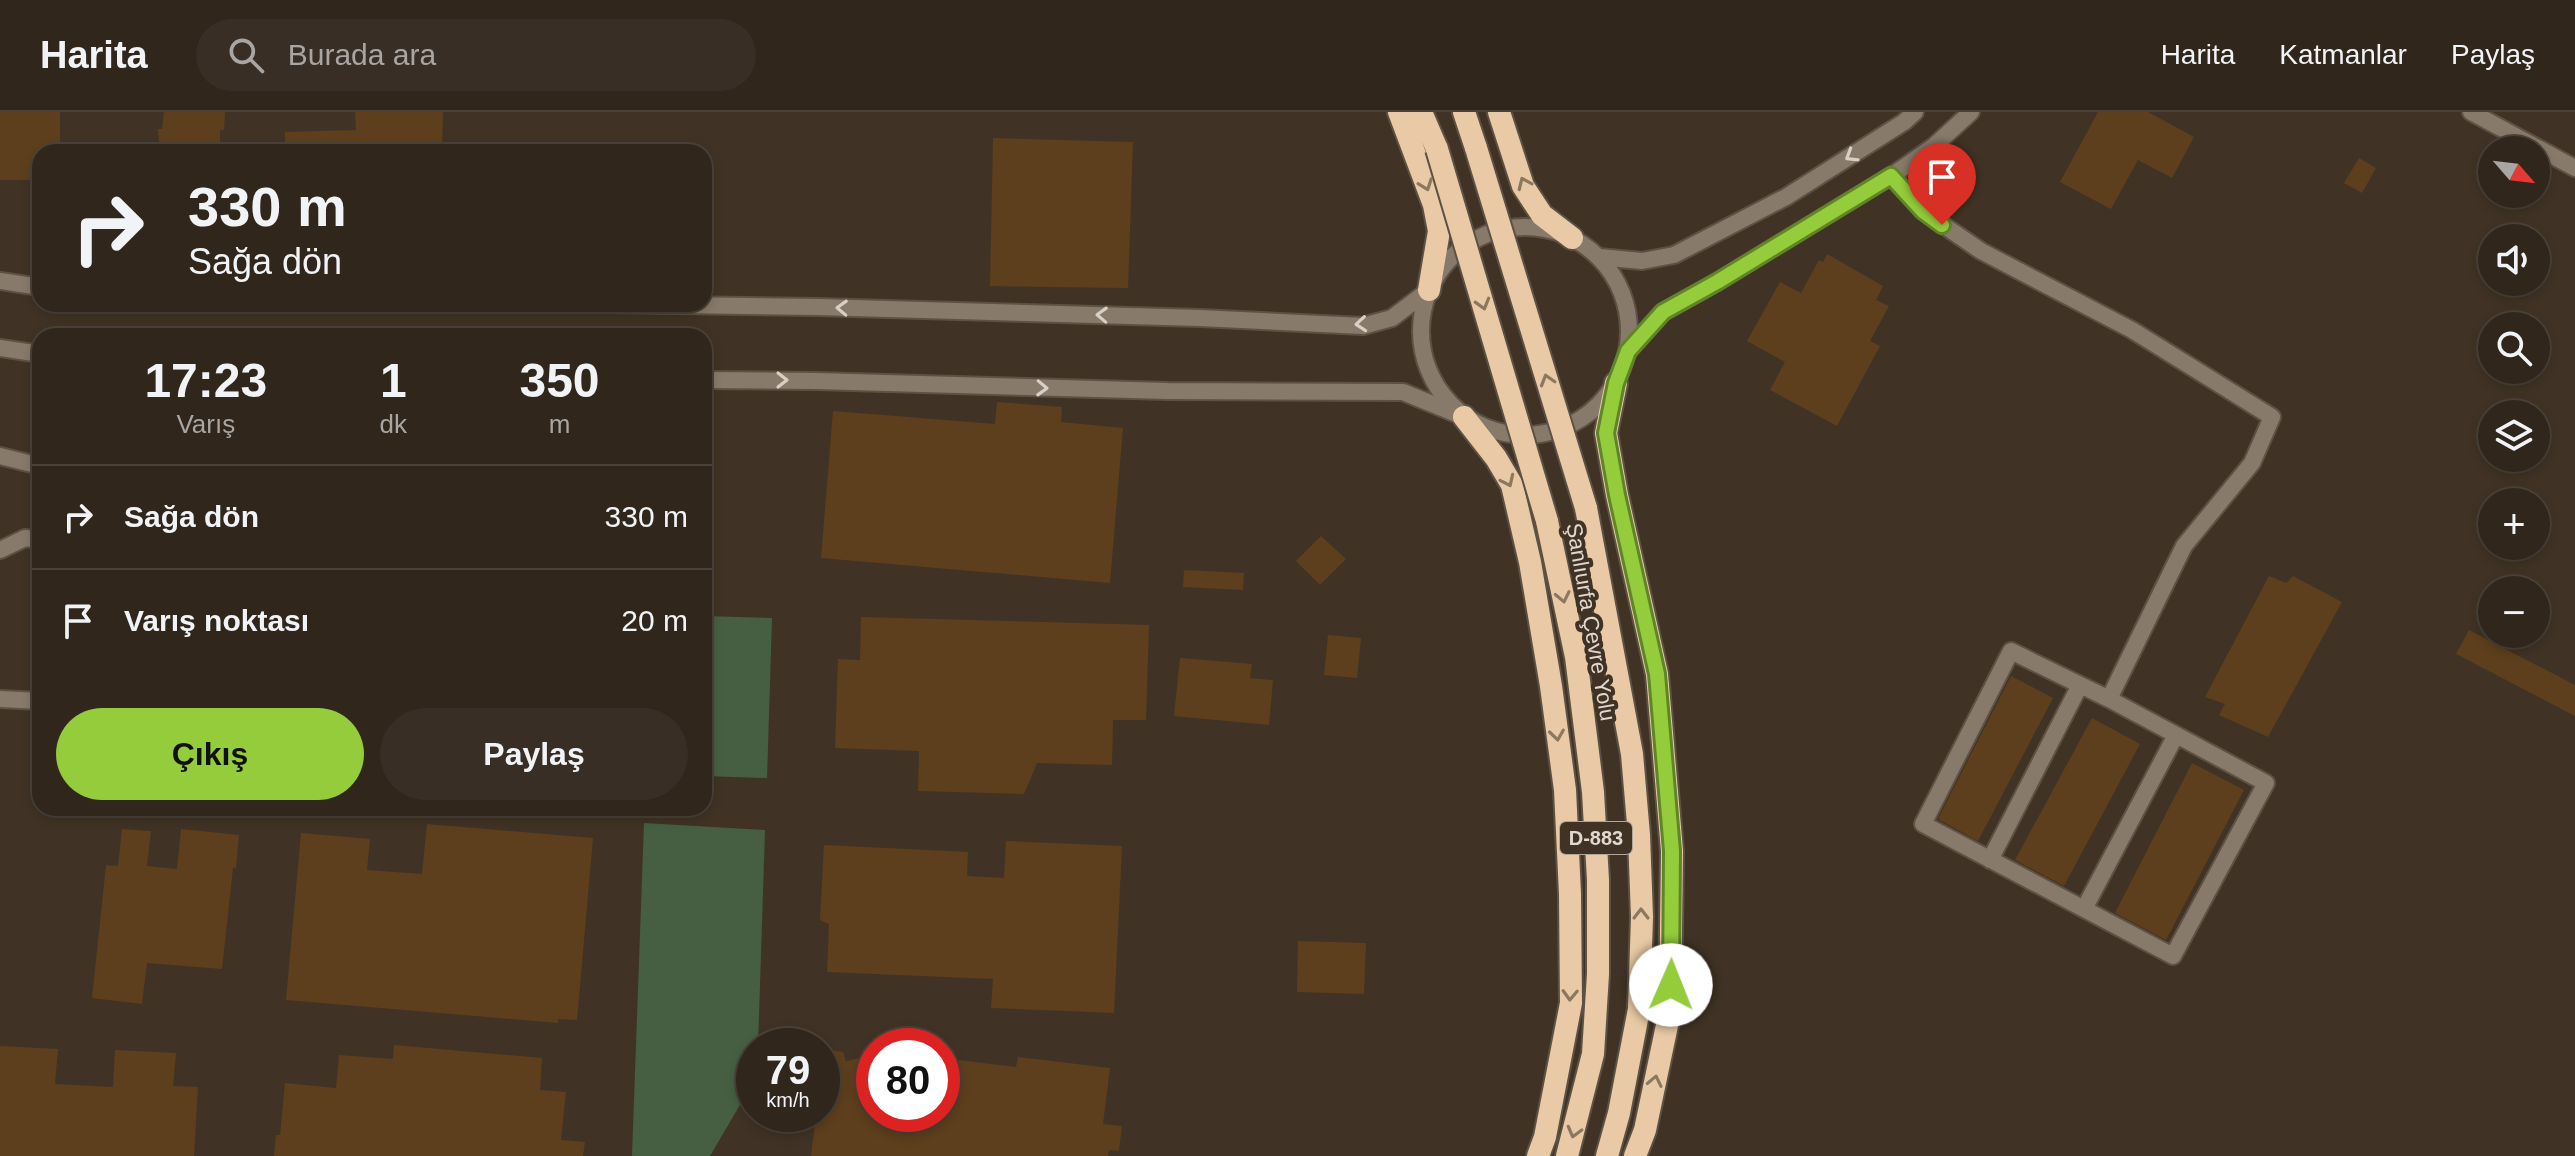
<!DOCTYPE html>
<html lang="tr">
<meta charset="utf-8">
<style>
:root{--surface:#30261c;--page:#382e25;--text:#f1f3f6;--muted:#a8a5a3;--line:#4b433b;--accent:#94cc3c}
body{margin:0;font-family:Helvetica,sans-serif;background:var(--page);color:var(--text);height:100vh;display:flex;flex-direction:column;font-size:30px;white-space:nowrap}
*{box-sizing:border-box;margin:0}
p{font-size:26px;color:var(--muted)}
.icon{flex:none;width:44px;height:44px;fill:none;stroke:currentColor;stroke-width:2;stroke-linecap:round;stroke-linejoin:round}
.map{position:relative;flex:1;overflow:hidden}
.side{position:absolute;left:32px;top:216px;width:680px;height:488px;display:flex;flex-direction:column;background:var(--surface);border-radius:24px;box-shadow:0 4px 12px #0003,0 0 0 2px var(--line)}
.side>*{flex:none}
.banner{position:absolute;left:32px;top:32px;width:680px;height:168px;border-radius:24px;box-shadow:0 4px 12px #0003,0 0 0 2px var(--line);background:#30261c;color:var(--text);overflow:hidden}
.needle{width:52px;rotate:118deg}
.buttons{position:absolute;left:2478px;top:24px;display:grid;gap:16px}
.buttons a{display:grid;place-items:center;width:72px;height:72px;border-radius:50%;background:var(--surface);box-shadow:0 4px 12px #0003,0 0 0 2px var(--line);font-size:40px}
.speed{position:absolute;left:736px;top:916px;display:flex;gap:16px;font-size:40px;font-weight:700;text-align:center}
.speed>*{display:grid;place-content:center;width:104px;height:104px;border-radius:50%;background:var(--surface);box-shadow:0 4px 12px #0003,0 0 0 2px var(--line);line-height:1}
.speed small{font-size:20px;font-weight:400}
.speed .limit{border:12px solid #d22;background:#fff;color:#111}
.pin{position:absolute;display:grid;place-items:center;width:68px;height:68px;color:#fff;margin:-82px -34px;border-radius:50% 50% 50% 0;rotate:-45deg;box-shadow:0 0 8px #0007}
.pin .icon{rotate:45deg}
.me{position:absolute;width:88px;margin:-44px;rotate:1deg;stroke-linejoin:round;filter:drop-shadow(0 0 6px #0008)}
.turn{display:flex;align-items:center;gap:28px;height:168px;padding:0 24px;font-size:36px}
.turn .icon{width:104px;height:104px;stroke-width:2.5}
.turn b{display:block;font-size:56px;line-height:68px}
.eta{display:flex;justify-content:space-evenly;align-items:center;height:136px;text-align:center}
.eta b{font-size:48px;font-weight:600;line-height:56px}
.cta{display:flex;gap:16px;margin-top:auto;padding:16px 24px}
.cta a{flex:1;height:92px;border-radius:48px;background:var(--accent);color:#111;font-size:32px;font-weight:600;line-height:92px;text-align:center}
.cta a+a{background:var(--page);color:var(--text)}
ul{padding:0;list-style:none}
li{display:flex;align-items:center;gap:24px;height:104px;padding:0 24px;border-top:2px solid var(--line)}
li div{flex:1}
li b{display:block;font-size:30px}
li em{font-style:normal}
header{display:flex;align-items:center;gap:48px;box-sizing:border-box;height:112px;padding:0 40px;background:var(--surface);border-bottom:2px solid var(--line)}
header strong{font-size:38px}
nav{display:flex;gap:44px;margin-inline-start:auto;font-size:28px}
.search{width:560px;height:72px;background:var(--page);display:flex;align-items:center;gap:20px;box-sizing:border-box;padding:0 28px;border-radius:44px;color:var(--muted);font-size:30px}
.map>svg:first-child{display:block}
.green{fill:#465f42}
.building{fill:#5d3f1d}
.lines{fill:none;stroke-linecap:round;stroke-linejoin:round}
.minor-casing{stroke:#5d5144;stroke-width:20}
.tertiary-casing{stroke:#5d5144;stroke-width:20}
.trunk-casing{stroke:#5d5144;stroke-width:26}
.minor{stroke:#887a6a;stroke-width:16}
.tertiary{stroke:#887a6a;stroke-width:16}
.trunk{stroke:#eacaa6;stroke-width:22}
.trunk-bridge-casing{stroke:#5d5144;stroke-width:26;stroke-linecap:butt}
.trunk-bridge{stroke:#eacaa6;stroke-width:22}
.oneway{stroke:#d8cfc5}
.oneway2{stroke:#8c775f}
.route-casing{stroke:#608527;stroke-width:20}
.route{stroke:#94cc3c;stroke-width:14}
.labels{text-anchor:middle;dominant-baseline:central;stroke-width:8;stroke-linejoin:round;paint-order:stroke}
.shield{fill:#403325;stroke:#b1a69c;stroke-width:2}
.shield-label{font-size:20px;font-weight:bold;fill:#e1d8cf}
.street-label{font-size:22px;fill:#e1d8cf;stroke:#403325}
</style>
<header>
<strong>Harita</strong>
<div class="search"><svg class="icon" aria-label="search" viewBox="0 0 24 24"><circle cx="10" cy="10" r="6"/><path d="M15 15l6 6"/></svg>Burada ara</div>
<nav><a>Harita</a><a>Katmanlar</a><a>Paylaş</a></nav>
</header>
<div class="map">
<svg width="2575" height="1044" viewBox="0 0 2575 1044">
<rect width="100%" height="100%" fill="#403325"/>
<!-- green -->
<path class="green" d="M704,504L772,506L767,666L704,664Z
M644,711L765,718L758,934H754V969L710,1044H632Z"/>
<!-- building -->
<path class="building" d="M0,0H60V40H40V68H0Z
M164,0H225L224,18H220V40H160L158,17H162Z
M355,0H443L442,40H285V20L356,18Z
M2098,0H2148L2194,25L2172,66L2138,48L2111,97L2060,70Z
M993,26L1133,30L1128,176L990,174Z
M2359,46L2376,56L2362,81L2344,71Z
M1827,142L1883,174L1876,188L1889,194L1870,229L1880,234L1837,314L1770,278L1785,250L1747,229L1780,170L1801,181L1819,148L1823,150Z
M997,290L1062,295L1061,310L1123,316L1110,471L821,446L833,299L995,312Z
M1321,424L1346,447L1320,473L1296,449Z
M1184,458L1244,461L1243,478L1183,475Z
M2269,464L2286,471L2293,464L2342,490L2268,625L2219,603L2225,592L2205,585Z
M861,505L1149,513L1146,608H1113L1112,653L1037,651L1024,682L918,679L919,639L835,636L838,547L860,548Z
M2469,518L2575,573V604L2456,542Z
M1328,523L1361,526L1357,566L1324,563Z
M1180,546L1252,552L1250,566L1273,568L1269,613L1174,604Z
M2011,564L2053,586L1978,729L1938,707Z
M2092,606L2140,632L2064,774L2015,748Z
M2192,651L2244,678L2166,828L2115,801Z
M427,712L593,726L577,908L558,907V911L286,888L301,721L370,727L367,758L422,762Z
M122,717L151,719L147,754L177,757L181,717L239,723L236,756H233L222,857L147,851L142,892L92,886L106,753L118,754Z
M1006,729L1122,734L1114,901L991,896L993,867L827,860L829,812L820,808L824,733L968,740L967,764L1004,766Z
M1298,829L1366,831L1364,882L1297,880Z
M394,933L542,946L540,978L566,980L561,1028L585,1030L583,1044H274L276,1023H280L285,971L336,976L339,943L393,947Z
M0,934L58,937L55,972L113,975L115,938L176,941L173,974L198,975L194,1044H0Z
M824,937L843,940L846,949L874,943L872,980H874V1002H942V946L1016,955L1018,945L1110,956L1103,1012L1122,1014L1119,1039L1109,1038L1108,1044H811L816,1002H822Z"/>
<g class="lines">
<defs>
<path id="minor" d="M2471,0L2575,56
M1891,64L1923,99L1981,139L2132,218L2272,305L2252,351L2184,434L2109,587
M0,344L40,354
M0,438L25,426L40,428
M2011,539L2109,587L2266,671L2173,844L1923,712Z
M0,587L40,589
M1990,748L2080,573
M2084,797L2176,623"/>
<path id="tertiary" d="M1421 219a104 104 0 1 1 208 0a104 104 0 1 1-208 0Z
M1599,145L1642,149L1674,143L1786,85L1904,10L1915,0
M0,169L40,175
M610,192L818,195L1200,206L1363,214L1392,206L1429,178
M0,236L40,242
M1628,239L1663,200L1717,170L1897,60L1934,34L1971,0
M704,268L816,269L1168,279L1403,280L1464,305"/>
<path id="trunk" d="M1399,0L1434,93L1439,119L1429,178
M1421,0L1437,37
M1464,0L1476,36
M1499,0L1523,74L1542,103L1572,126
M1616,271L1606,321L1617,383L1657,562L1672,739L1670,899L1645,1018L1635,1044
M1464,305L1496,346L1512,373L1530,450L1551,574L1565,678L1570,782L1571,891L1545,1025L1538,1044
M1586,396L1632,642L1639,723L1642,805L1639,897L1619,1001L1607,1044
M1547,409L1576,545L1593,680L1598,768V862L1593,942L1567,1044"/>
</defs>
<!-- minor casing -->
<use href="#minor" class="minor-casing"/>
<!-- tertiary casing -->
<use href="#tertiary" class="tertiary-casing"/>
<!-- trunk casing -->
<use href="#trunk" class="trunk-casing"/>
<!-- minor -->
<use href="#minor" class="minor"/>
<!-- tertiary -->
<use href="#tertiary" class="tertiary"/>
<!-- trunk -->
<use href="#trunk" class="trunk"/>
<defs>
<path id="trunk-bridge" d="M1476,36L1586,396
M1437,37L1547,409"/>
</defs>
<!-- trunk-bridge casing -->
<use href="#trunk-bridge" class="trunk-bridge-casing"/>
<!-- trunk-bridge -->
<use href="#trunk-bridge" class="trunk-bridge"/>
</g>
<!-- one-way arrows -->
<defs><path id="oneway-chevron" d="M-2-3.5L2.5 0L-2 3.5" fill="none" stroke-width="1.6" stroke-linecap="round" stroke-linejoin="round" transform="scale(2)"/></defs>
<g class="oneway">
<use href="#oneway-chevron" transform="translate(1851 44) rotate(148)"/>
<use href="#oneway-chevron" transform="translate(842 196) rotate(-178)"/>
<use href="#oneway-chevron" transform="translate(1102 203) rotate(-178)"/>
<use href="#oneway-chevron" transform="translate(1361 212) rotate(175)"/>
<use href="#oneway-chevron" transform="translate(782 268)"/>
<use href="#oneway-chevron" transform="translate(1042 276) rotate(2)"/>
</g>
<g class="oneway2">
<use href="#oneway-chevron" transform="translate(1524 71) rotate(-114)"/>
<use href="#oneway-chevron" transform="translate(1426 73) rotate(70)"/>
<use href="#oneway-chevron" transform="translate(1483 192) rotate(74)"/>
<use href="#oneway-chevron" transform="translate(1547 268) rotate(-107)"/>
<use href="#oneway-chevron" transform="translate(1508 369) rotate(65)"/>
<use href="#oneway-chevron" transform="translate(1563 485) rotate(78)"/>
<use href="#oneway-chevron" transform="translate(1557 623) rotate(82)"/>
<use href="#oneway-chevron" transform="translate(1641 802) rotate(-90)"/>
<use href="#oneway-chevron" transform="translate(1570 883) rotate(92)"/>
<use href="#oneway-chevron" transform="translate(1655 969) rotate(-78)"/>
<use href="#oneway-chevron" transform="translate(1574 1020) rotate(105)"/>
</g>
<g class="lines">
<defs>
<path id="route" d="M1671,873L1672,739L1657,562L1617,383L1606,321L1616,271L1628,239L1663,200L1717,170L1891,64L1923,99L1942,113"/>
</defs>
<!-- route casing -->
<use href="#route" class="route-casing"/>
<!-- route -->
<use href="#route" class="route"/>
</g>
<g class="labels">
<!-- shield labels -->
<rect class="shield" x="1560" y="710" width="72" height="32" rx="6"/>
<g class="shield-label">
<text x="1596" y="726">D-883</text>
</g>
<!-- street labels -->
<g class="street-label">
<text transform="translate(1591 510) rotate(80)">Şanlıurfa Çevre Yolu</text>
</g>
</g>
</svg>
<div class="buttons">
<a><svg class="needle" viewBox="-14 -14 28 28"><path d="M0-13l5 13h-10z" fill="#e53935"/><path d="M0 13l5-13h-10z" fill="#a8a5a3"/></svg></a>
<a><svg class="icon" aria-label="sound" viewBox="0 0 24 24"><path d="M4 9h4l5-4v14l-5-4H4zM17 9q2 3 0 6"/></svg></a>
<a><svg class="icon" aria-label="search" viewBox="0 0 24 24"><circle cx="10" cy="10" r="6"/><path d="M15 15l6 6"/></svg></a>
<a><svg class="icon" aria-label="layers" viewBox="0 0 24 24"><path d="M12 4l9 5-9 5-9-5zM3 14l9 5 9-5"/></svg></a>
<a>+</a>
<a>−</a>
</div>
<div class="speed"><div>79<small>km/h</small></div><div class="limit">80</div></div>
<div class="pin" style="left:1942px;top:113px;background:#d93025"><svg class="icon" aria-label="arrive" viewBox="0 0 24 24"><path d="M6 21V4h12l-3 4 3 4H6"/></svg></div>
<svg class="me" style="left:1671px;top:873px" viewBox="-20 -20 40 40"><circle r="19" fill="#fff"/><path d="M0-13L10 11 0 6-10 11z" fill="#94cc3c"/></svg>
<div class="banner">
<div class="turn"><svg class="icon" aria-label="right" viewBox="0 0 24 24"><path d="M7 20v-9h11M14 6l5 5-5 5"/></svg><div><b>330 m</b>Sağa dön</div></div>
</div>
<section class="side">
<div class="eta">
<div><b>17:23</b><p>Varış</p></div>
<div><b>1</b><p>dk</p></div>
<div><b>350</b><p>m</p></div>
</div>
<ul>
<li><svg class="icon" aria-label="right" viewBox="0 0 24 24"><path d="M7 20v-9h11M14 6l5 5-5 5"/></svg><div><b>Sağa dön</b></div><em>330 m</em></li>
<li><svg class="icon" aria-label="arrive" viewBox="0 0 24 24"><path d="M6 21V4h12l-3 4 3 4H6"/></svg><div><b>Varış noktası</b></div><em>20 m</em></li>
</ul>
<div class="cta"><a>Çıkış</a><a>Paylaş</a></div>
</section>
</div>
